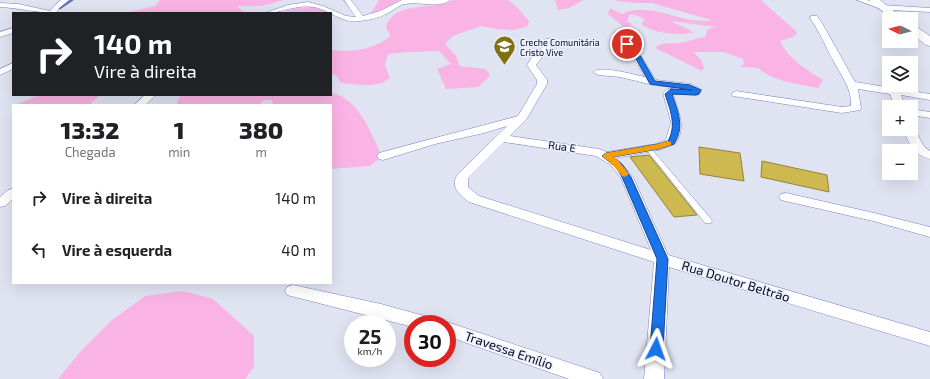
<!DOCTYPE html>
<html lang="pt">
<meta charset="utf-8">
<style>
:root{--surface:#fff;--page:#f6f6f6;--text:#202124;--muted:#757577}
body{margin:0;font-family:"Exo 2",sans-serif;background:var(--page);color:var(--text);height:100vh;display:flex;flex-direction:column;font-size:15px;white-space:nowrap}
*{box-sizing:border-box;margin:0}
p{font-size:13px;color:var(--muted)}
.icon{flex:none;width:22px;height:22px;fill:none;stroke:currentColor;stroke-width:2;stroke-linecap:round;stroke-linejoin:round}
.map{position:relative;flex:1;overflow:hidden}
.drawer{position:absolute;left:12px;top:104px;width:320px;height:180px;display:flex;flex-direction:column;background:var(--surface);border-radius:0px;box-shadow:0 4px 16px #0002}
.drawer>*{flex:none}
.banner{position:absolute;left:12px;top:12px;width:320px;height:84px;border-radius:0px;box-shadow:0 4px 16px #0002;background:#202124;color:#fff;overflow:hidden}
.needle{width:26px;rotate:276deg}
.controls{position:absolute;left:882px;top:12px;display:grid;gap:8px}
.controls a{display:grid;place-items:center;width:36px;height:36px;border-radius:0px;background:var(--surface);box-shadow:0 4px 16px #0002;font-size:20px}
.speed{position:absolute;left:344px;top:315px;display:flex;gap:8px;font-size:20px;font-weight:700;text-align:center}
.speed>*{display:grid;place-content:center;width:52px;height:52px;border-radius:50%;background:var(--surface);box-shadow:0 4px 16px #0002;line-height:1}
.speed small{font-size:10px;font-weight:400}
.speed .limit{border:6px solid #d22;background:#fff;color:#111}
.pin{position:absolute;display:grid;place-items:center;width:34px;height:34px;color:#fff;margin:-17px;border:2px solid #fff;border-radius:50%;box-shadow:0 1px 4px #0007}
.me{position:absolute;width:44px;margin:-22px;rotate:4deg;stroke-linejoin:round;filter:drop-shadow(0 0 3px #0008)}
.turn{display:flex;align-items:center;gap:14px;height:84px;padding:0 16px;font-size:18px}
.turn .icon{width:52px;height:52px;stroke-width:2.5}
.turn b{display:block;font-size:28px;line-height:34px}
.eta{display:flex;justify-content:space-evenly;align-items:center;height:68px;text-align:center}
.eta b{font-size:24px;font-weight:800;line-height:28px}
ul{padding:0;list-style:none}
li{display:flex;align-items:center;gap:12px;height:52px;padding:0 16px}
li div{flex:1}
li b{display:block;font-size:15px}
li em{font-style:normal}
.map>svg:first-child{display:block}
.green{fill:#f9b4e5}
.lines{fill:none;stroke-linecap:round;stroke-linejoin:round}
.stream{stroke:#6b72b7;stroke-width:2.5}
.building{fill:#ceb950;stroke:#948434}
.lane-casing{stroke:#7b83c6;stroke-width:1}
.street-casing{stroke:#7b83c6;stroke-width:1}
.secondary-casing{stroke:#7b83c6;stroke-width:1}
.lane{fill:#fff;fill-rule:evenodd}
.street{fill:#fff;fill-rule:evenodd}
.secondary{fill:#fff;fill-rule:evenodd}
.route{fill:#1a73e8;stroke:#114b97}
.slow{fill:#f59e0b}
.labels{text-anchor:middle;dominant-baseline:central;stroke-width:3;stroke-linejoin:round;paint-order:stroke}
.far-poi-label{font-size:9px;fill:#080820;stroke:#edf0ff;text-anchor:start}
.street-label{font-size:11px;fill:#080820;stroke:#edf0ff}
.near-street-label{font-size:13px;fill:#080820;stroke:#edf0ff}
</style>
<div class="map">
<svg width="930" height="379" viewBox="0 0 930 379">
<rect width="100%" height="100%" fill="#e0e3f1"/>
<!-- green -->
<path class="green" d="M160,0H284L261,6H237L245,13H126L155,6Z
M379,0H404H400L373,14L371,13Z
M453,0H508L514,4L529,21L528,26L514,30L497,29L481,26L453,36L445,44L456,56L460,66L486,69L490,76L478,87L446,89L437,69L451,64L439,51L408,52L388,54L385,65L390,78C378,89 356,84 341,83L336,75L331,74V50C354,52 373,50 391,36L386,28C392,0 432,11 453,0Z
M555,0H584L569,8L558,10Z
M612,0H761L797,32L795,36L780,41C789,60 806,69 823,80L818,88C799,84 773,82 758,68L740,67L744,64L743,59L723,52H694L701,60L704,68L702,71L655,48C662,41 670,44 679,43C688,42 696,38 705,37L708,29L716,27L671,21C678,26 687,27 693,33C678,35 653,34 641,24L645,20L641,17L630,14L627,21L632,24L631,26L624,27L608,14L610,8L622,14C650,0 683,26 712,20L651,3H634Z
M310,7L324,10L329,13H286V11L294,9Z
M331,93C359,97 371,134 382,156L370,166L331,169V105H273L272,100H264L259,105H176L180,96L188,95H331Z
M39,95H100L89,105H16Z
M183,291L213,299L254,336V367L245,379H58L81,351L112,320L145,296Z"/>
<g class="lines">
<!-- stream -->
<path class="stream" d="M60,8L72,0"/>
</g>
<!-- building -->
<path class="building" d="M699,147L740,153L744,181L700,174Z
M649,155L697,215L674,217L630,157Z
M762,161L827,175L829,192L761,177Z"/>
<g class="lines">
<defs>
<path id="lane" d="M648,146L650,147L711,219L712,221L711,223H705L646,149L645,148Z"/>
<path id="street" d="M61,0H69L59,8L56,13C37,13 19,8 0,7V3L19,4L50,11L54,6Z
M344,0H351L363,16L380,11L402,0H450C439,9 419,1 405,4C399,5 393,11 386,14C379,18 368,20 360,21C342,24 330,10 314,7C297,4 282,13 265,13L288,5L308,2L323,6L346,16L356,17Z
M857,0H867L882,5L930,8V12L889,10L886,11Z
M811,16H817L822,23L855,82L930,94V100L901,95L905,107H895L890,94L858,89L861,108L860,110L842,113L733,96L731,94L736,91L842,107L851,106C852,89 842,77 834,62C826,48 820,32 810,18Z
M13,28V33L0,37V32Z
M615,32H621L641,56L656,80L691,84L702,90L699,94L696,95L673,94C678,112 687,127 675,144L659,150L616,158L633,177L668,255L930,332V346L669,267L664,379H644L654,262L469,202C460,195 449,187 458,174L507,126L484,133L435,144L383,160L379,159L377,156L379,153C425,140 471,129 518,116L537,84V80L527,65L532,57L543,47L546,39H549L553,41L552,45L536,65L547,80V84L526,120L510,136L599,149L607,152L656,144L666,140L671,122L663,93L668,89L680,88L653,85L620,77L598,75L593,72C601,65 635,75 645,77L634,59L614,34ZM504,142L596,156L611,165L621,178L651,250L479,196L468,187V178Z
M13,63V69L0,75V69Z
M145,95H156L145,105H134Z
M911,109L930,112V118L911,115Z
M911,126C920,132 918,144 930,151V159C914,155 909,144 903,129H911Z
M13,189V199L5,206L0,207V197L8,190Z
M786,193L874,213L930,227V237L873,221L781,200L779,197L781,194Z
M293,285L381,304L428,317L434,319L437,324H413V327L287,295L285,291L287,287Z
M447,322L600,373L603,379H569L447,336V324H441Z"/>
<path id="secondary" d="M869,0H880L904,19H892Z
M911,25L915,26L930,36V46L926,45L911,33Z"/>
</defs>
<!-- lane casing -->
<use href="#lane" class="lane-casing"/>
<!-- street casing -->
<use href="#street" class="street-casing"/>
<!-- secondary casing -->
<use href="#secondary" class="secondary-casing"/>
<!-- lane -->
<use href="#lane" class="lane"/>
<!-- street -->
<use href="#street" class="street"/>
<!-- secondary -->
<use href="#secondary" class="secondary"/>
</g>
<!-- route -->
<path class="route" d="M625,43H629L641,57L655,81L690,85L701,90L699,94L696,95L672,94C678,112 685,127 674,144L659,149L613,157L622,164L631,177L668,259L663,349L661,353L656,354L652,353L650,349L657,259L622,177L616,167L602,156L606,153L658,144L668,141C677,125 670,110 665,94L671,89L692,90L650,84L636,59L624,44Z"/>
<!-- slow -->
<path class="slow" d="M668,141L671,142V145L659,149L613,157L618,160L629,174L625,177L622,176L612,164L602,156L606,153L658,144Z"/>
<!-- icons -->
<defs>
<symbol id="school-pin" viewBox="-11 -11 22 30"><path d="M0 17L-7.5 6A9.5 9.5 0 1 1 7.5 6Z" fill="#81700f" stroke="#edf0ff"/><path d="M0-5L7-2L0 1L-7-2ZM-4 1L0 2.5L4 1V4Q0 6-4 4Z" fill="#fff"/></symbol>
</defs>
<g fill-rule="evenodd">
<use href="#school-pin" x="492" y="34" width="25" height="34"/>
</g>
<g class="labels">
<!-- far-poi labels -->
<g class="far-poi-label">
<text x="520" y="42">Creche Comunitária<tspan x="520" dy="10">Cristo Vive</tspan></text>
</g>
<!-- street labels -->
<g class="street-label">
<text transform="translate(562 146) rotate(8)">Rua E</text>
</g>
<!-- near-street labels -->
<g class="near-street-label">
<text transform="translate(736 281) rotate(17)">Rua Doutor Beltrão</text>
<text transform="translate(509 350) rotate(19)">Travessa Emílio</text>
</g>
</g>
</svg>
<div class="controls">
<a><svg class="needle" viewBox="-14 -14 28 28"><path d="M0-13l5 13h-10z" fill="#e53935"/><path d="M0 13l5-13h-10z" fill="#757577"/></svg></a>
<a><svg class="icon" aria-label="layers" viewBox="0 0 24 24"><path d="M12 4l9 5-9 5-9-5zM3 14l9 5 9-5"/></svg></a>
<a>+</a>
<a>−</a>
</div>
<div class="speed"><div>25<small>km/h</small></div><div class="limit">30</div></div>
<div class="pin" style="left:627px;top:44px;background:#d93025"><svg class="icon" aria-label="arrive" viewBox="0 0 24 24"><path d="M6 21V4h12l-3 4 3 4H6"/></svg></div>
<svg class="me" style="left:656px;top:349px" viewBox="-20 -20 40 40"><path d="M0-17L14 15 0 8-14 15z" fill="#1a73e8" stroke="#fff" stroke-width="4"/></svg>
<div class="banner">
<div class="turn"><svg class="icon" aria-label="right" viewBox="0 0 24 24"><path d="M7 20v-9h11M14 6l5 5-5 5"/></svg><div><b>140 m</b>Vire à direita</div></div>
</div>
<section class="drawer">
<div class="eta">
<div><b>13:32</b><p>Chegada</p></div>
<div><b>1</b><p>min</p></div>
<div><b>380</b><p>m</p></div>
</div>
<ul>
<li><svg class="icon" aria-label="right" viewBox="0 0 24 24"><path d="M7 20v-9h11M14 6l5 5-5 5"/></svg><div><b>Vire à direita</b></div><em>140 m</em></li>
<li><svg class="icon" aria-label="left" viewBox="0 0 24 24"><path d="M17 20v-9H6M10 6l-5 5 5 5"/></svg><div><b>Vire à esquerda</b></div><em>40 m</em></li>
</ul>
</section>
</div>
